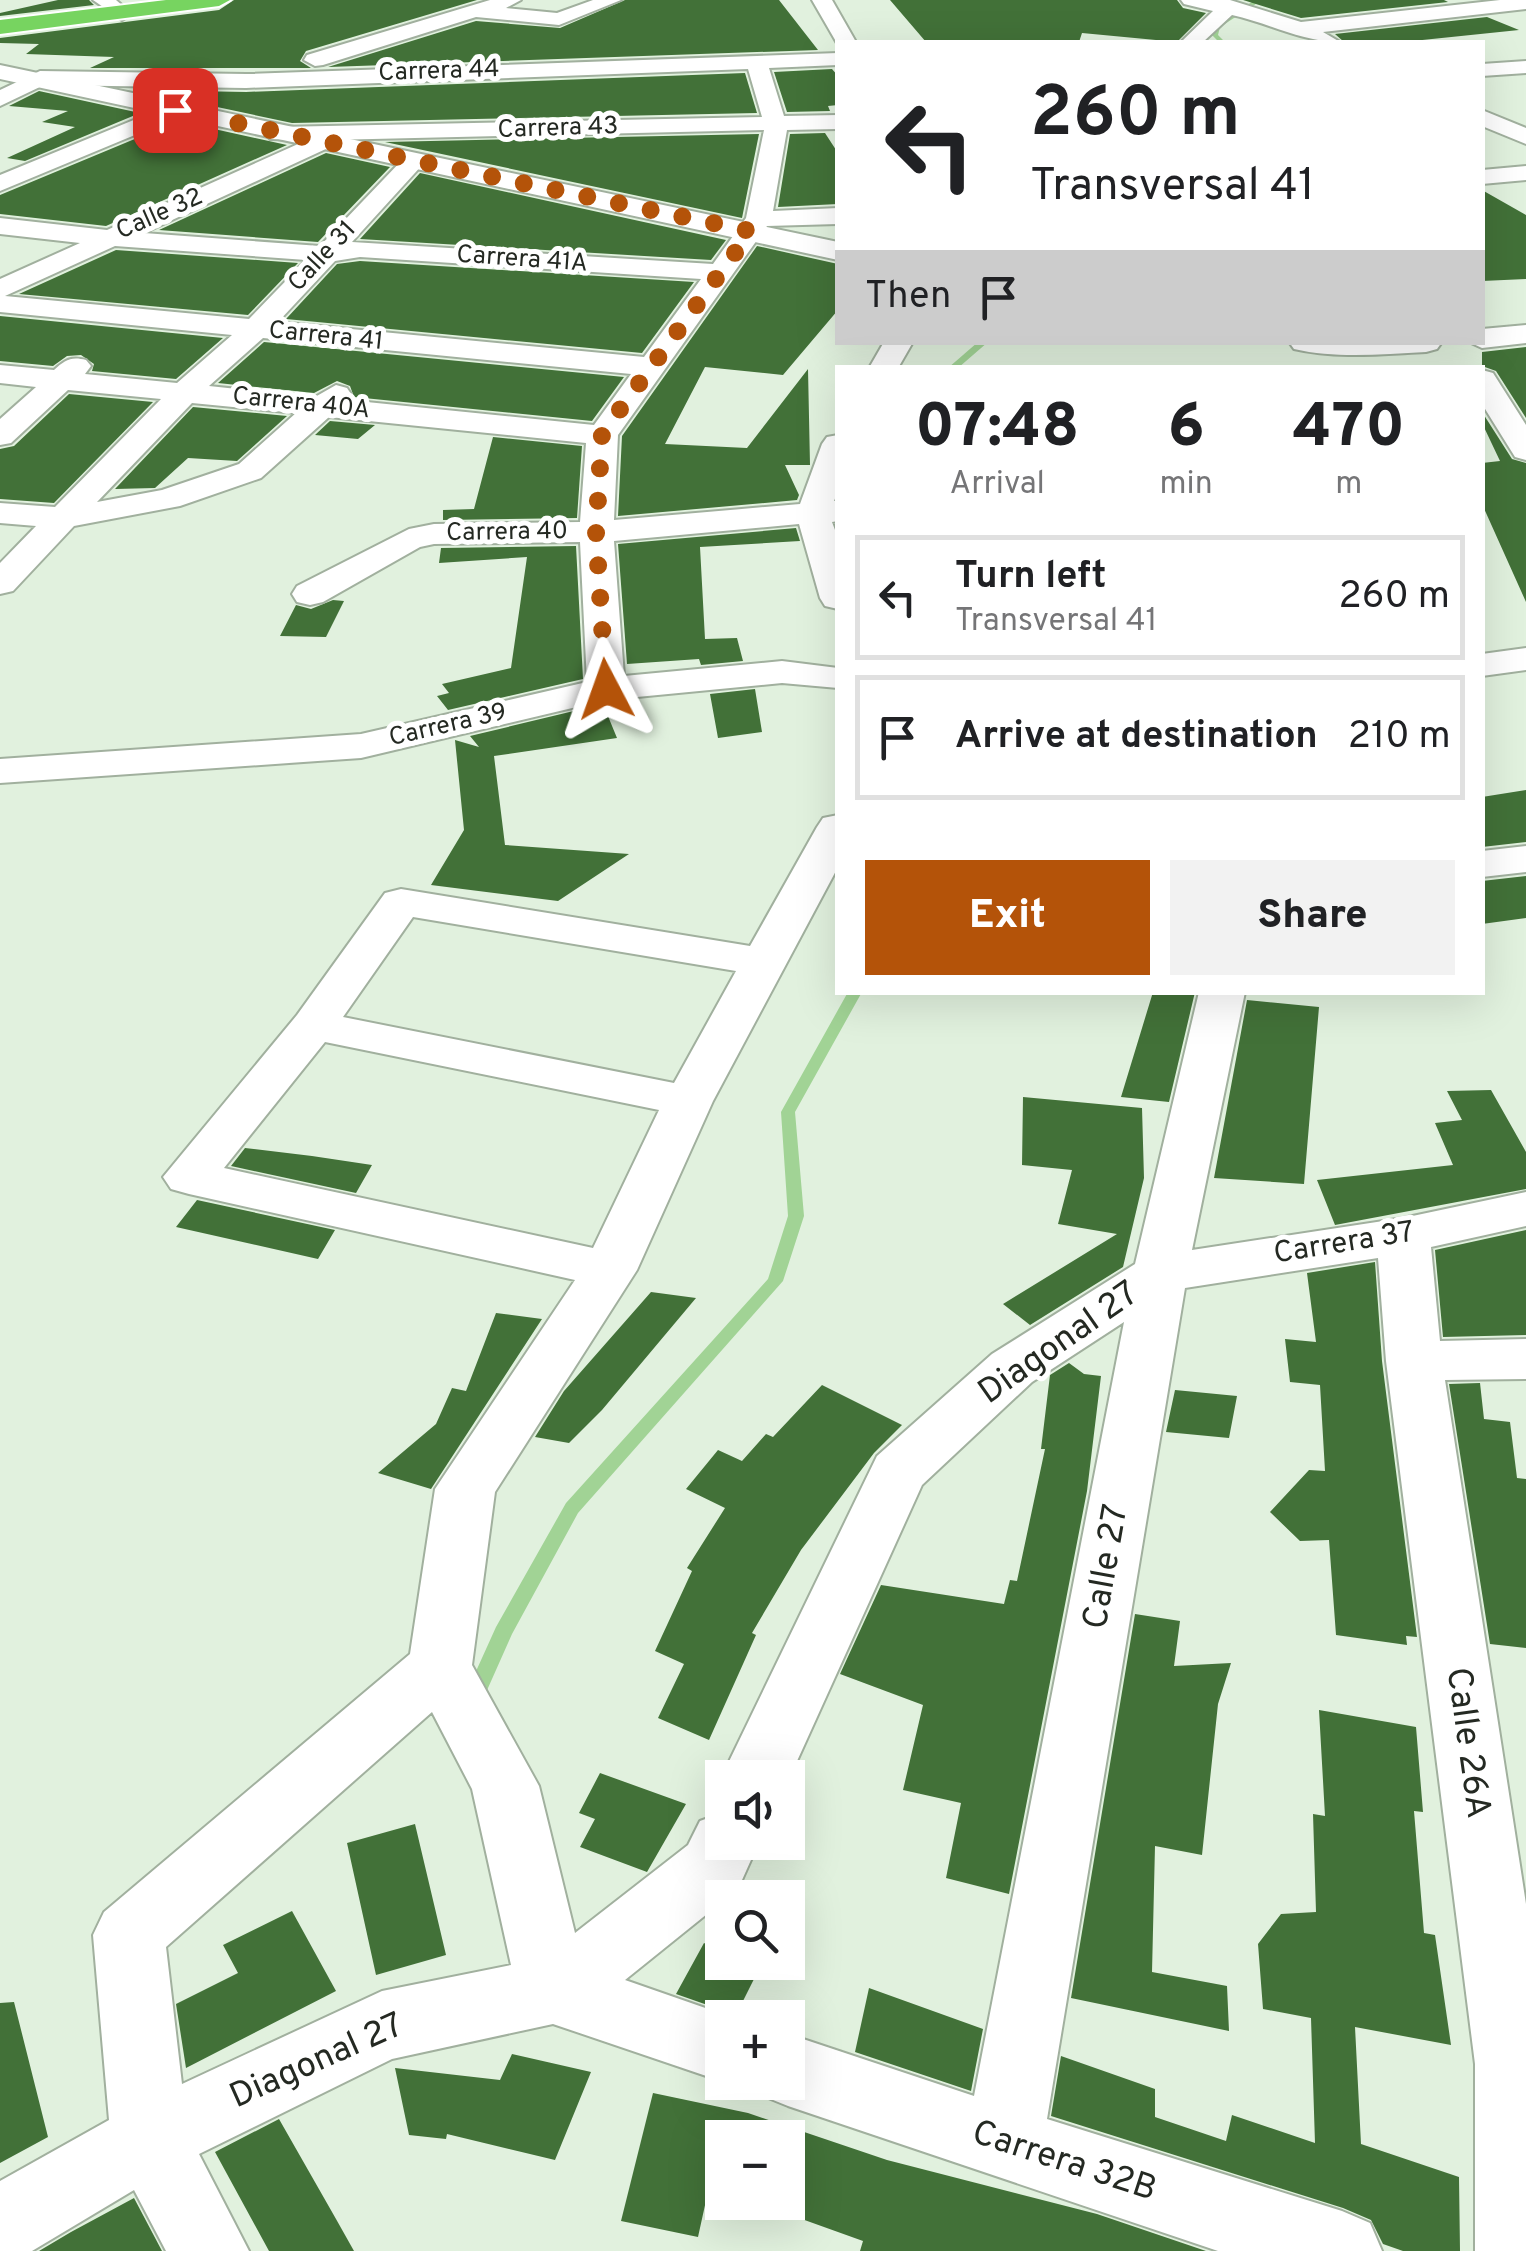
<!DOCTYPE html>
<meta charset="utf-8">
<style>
:root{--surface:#fff;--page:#f2f2f2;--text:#202124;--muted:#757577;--line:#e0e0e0;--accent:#b45309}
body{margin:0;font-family:Overpass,sans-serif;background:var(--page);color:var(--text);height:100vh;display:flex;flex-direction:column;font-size:38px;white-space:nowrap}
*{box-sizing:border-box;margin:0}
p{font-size:32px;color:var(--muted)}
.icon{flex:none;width:55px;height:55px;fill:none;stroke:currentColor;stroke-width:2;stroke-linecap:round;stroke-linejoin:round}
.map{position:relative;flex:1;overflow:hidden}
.panel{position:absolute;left:835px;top:365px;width:650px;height:630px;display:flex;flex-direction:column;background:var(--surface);border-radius:0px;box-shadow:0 10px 40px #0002}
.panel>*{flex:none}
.banner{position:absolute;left:835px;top:40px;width:650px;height:305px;border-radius:0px;box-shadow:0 10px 40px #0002;background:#fff;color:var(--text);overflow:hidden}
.fabs{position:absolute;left:705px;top:1760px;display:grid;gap:20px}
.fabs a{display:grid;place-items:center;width:100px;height:100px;border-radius:0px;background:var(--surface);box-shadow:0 10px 40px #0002;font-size:50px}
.pin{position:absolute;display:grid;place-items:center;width:85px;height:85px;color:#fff;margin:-42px;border-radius:20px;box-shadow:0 5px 15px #0006}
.me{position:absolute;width:110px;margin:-55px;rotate:356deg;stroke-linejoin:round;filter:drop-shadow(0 0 8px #0008)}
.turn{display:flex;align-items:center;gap:35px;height:210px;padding:0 30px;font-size:45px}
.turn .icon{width:130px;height:130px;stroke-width:2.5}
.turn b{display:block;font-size:70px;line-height:85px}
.then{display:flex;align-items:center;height:95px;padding:0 30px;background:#0003;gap:20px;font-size:38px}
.eta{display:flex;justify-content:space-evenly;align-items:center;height:170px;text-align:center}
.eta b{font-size:60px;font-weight:800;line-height:70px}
.button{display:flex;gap:20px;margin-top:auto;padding:20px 30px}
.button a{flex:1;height:115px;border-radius:0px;background:var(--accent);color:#fff;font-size:40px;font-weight:800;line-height:115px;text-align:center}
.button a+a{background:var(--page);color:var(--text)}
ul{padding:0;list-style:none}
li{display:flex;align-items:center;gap:30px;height:125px;margin:0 20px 15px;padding:0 10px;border:5px solid var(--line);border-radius:0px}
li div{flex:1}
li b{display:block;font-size:38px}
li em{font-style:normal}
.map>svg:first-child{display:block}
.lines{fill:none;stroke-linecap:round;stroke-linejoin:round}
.stream{fill:#a1d395;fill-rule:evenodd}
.building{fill:#427138}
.street-casing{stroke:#a1b09e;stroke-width:4}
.secondary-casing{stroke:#a1b09e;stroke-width:4}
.highway-casing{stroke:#fff;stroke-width:4}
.street{fill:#fff;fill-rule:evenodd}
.secondary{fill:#fff;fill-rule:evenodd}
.highway{fill:#77d460;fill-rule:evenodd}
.route{stroke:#b45309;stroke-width:18;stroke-dasharray:0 32.4}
.labels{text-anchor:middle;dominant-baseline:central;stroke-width:10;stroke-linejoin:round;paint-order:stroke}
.far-street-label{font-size:25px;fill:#242922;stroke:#fff}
.street-label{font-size:30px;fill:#242922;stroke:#fff}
.near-street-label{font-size:35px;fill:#242922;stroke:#fff}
</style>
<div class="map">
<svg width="1526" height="2251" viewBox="0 0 1526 2251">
<rect width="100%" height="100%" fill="#e1f1de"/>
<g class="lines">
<!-- stream -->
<path class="stream" d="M1255,0H1262L1220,27L1218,35L1225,42H1219L1212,35L1215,25Z
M978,342H988L958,368H948Z
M848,992H862L795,1112L804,1216L783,1281L578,1513L512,1634L480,1706L473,1708L466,1706L463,1700L496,1627L566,1503L768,1279L788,1216L781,1112Z"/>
</g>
<!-- building -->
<path class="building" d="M58,0H89L94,5L0,16V13Z
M234,0H477L306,51L300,61L311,68H90L114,57L26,54L39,44L0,43V38L219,10Z
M625,0H779L818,50L328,67L476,21L560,28Z
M890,0H1177L1183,8L1206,13L1177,42L1082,33L1079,42H926Z
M1243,0H1444L1448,2L1301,18Z
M1487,17L1519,30L1403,42H1344L1335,34Z
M832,69L838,76V105L828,106L830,111L787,112L774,72Z
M745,73L757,113L292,123L137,90L246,92Z
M39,91L140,113L25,161L7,158L75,127L42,122L68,111L9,106Z
M178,121L287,145L106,226L0,214V195Z
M825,133L838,153V204L778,207L790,134Z
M759,134L742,218L385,142Z
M326,153L390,167L318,242L159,230Z
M420,173L726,240L711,260L360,239Z
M1482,190L1526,215V279L1482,281Z
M757,246L838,264V310L783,375L705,367L665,444L747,448L808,369L810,465H785L799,495L797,500L618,516L622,436Z
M116,250L298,263L248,315L19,294Z
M360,261L694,282L642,353L286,319L337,264Z
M0,316L223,338L176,379L92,371L94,364L81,355L67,356L53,366L0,361Z
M264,342L624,377L592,421L354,397L350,386L337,381L314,393L218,383Z
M1526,347V418L1496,371L1482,366V352Z
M69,394L153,402L54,503L0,499V449L14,446Z
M193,407L287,416L237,461L188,458L155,488L115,489Z
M1482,412L1512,459L1526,463V602L1482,504V463L1500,461L1482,423Z
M330,421L375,425L358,439L315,435Z
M493,437L582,446L577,518L443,520V510L474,509Z
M796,528L800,541L700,547L705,639L737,638L743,661L701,665L699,659L627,664L618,544Z
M576,546L583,679L448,710L437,696L449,693L442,684L511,668L527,557L439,563L441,548Z
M333,600L344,601L326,637L280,636L296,605L311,609Z
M755,689L762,732L718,738L710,694Z
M603,704L617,738L494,756L505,845L629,854L558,901L431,885L464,830L455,740L479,747L470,736Z
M1526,790V842L1482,847V797Z
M1526,876V918L1482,924V881Z
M1153,992H1195L1169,1102L1121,1097Z
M1247,1000L1319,1007L1304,1184L1214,1178Z
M1491,1090L1526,1152V1189L1335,1225L1317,1180L1453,1165L1435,1123L1462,1120L1447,1091Z
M1023,1097L1142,1108L1144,1178L1123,1267L1030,1325L1003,1304L1117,1234L1058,1224L1072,1170L1022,1165Z
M245,1148L312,1156L372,1165L356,1193L231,1166Z
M197,1200L335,1230L318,1259L176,1227Z
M1526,1230V1335L1443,1337L1435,1250Z
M1375,1262L1382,1361L1417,1637L1406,1636L1407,1645L1336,1635L1329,1540L1300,1541L1270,1512L1309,1470L1325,1471L1320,1385L1290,1382L1285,1339L1316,1342L1307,1273Z
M651,1292L696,1298L602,1410L569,1443L535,1437L564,1391Z
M496,1313L542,1319L431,1489L378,1473L436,1424L452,1388L466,1391Z
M1069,1363L1084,1374L1101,1376L1087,1491L1009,1894L946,1878L961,1803L903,1790L923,1705L840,1674L881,1585L1004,1604L1010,1580L1017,1581L1045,1449H1041L1050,1375Z
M1480,1383L1484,1419L1510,1422L1517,1478L1526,1479V1648L1490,1644L1449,1384Z
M822,1385L902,1425L874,1453L801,1550L752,1633L756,1635L709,1740L658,1718L684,1664L655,1651L692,1571L687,1568L725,1508L686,1489L718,1450L742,1461L766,1434L773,1437Z
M1175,1390L1237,1396L1229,1438L1166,1432Z
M1135,1614L1180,1621L1174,1666L1231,1663L1218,1704L1202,1855L1155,1846L1152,1972L1227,1986L1229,2031L1071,1998Z
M1319,1710L1416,1727L1423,1812L1414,1811L1424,1933L1435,1935L1451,2045L1355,2027L1361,2144L1459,2177L1460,2251H1403L1383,2244L1371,2220L1343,2208L1051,2116L1061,2056L1155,2089V2117L1226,2141L1232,2115L1315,2143L1311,2018L1263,2009L1258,1944L1281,1914L1316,1912L1313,1814L1325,1816Z
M600,1773L686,1804L647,1872L580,1847L595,1819L579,1813Z
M415,1824L446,1955L376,1975L347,1843Z
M292,1911L336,1991L186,2068L176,2004L238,1973L223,1945Z
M704,1943L722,1952V1962H742L758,1971L736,2015L676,1994Z
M869,1988L983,2029L971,2091L855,2052Z
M14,2002L48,2137L0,2163V2003Z
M512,2054L591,2072L555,2160L447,2134L446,2139L409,2135L395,2068L500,2080Z
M653,2093L748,2113L887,2160L1097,2214L1206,2251H860L863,2241L754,2202H788V2138H722V2191L709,2187L698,2237L621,2221Z
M279,2119L336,2219L354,2251H269L215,2152Z
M134,2198L162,2251H39L71,2232Z"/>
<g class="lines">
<defs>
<path id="street" d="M93,0H116L132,14L122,20Z
M490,0H521L506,8L557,13L593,0H621L559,25L476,17L323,65L315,66L304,60L307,55Z
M812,0H832L856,42L838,45Z
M1181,0H1230L1301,22L1500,0H1526V9L1323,32L1340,42C1302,42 1269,23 1232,15L1203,42H1181L1213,11L1184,4Z
M838,53V65L769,68L784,116L838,115V129L787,130L773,211L838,208V224L767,226L618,435L614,520L800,504L822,444L827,437L838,435V491L834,501H838V521L832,522L838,538V609L825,606L820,598L799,524L614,541L624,676L782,661L838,668V688L782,683L606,700L361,758L0,783V759L361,734L587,682L580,542L434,544L420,547L323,602L310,605L297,602L292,594L297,586L409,529L434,524L580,522L586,443L329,417L261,478L180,506L74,526L13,591L0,594V563L36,526L0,523V503L55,507L161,399L68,390L11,443L0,445V419L36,387L0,383V365L54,370C65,360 71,356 86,360L91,366L85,374L177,383L232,335L0,312V279L80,243L0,234V218L107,230L307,140L270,139L266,134L270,129L278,127L762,117L748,69L246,88L44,85L0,106V90L40,71L246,74ZM764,130L746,218L713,264L352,242L424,163L412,156L404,158L320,246L144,233L328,148L330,140ZM115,246L306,260L249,319L5,296ZM360,257L701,279L644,357L278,322L335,261ZM263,338L631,374L594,425L347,400L351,394L347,388L336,385L315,397L209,386ZM192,403L296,413L239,464L162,490L97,502Z
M1526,61V73L1482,76V64Z
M175,103L186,110L183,115L0,191V175Z
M1482,110L1526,128V144L1482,126Z
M1526,166V180L1482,184V170Z
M884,342H913L898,368H869Z
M1482,370L1493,373L1526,425V460L1515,457L1482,404Z
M1526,648V670L1482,676V654Z
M838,815V867L713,1101L637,1270L495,1492L472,1665L539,1786L575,1933L688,1845L700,1821L722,1813V1842H759L738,1889L625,1980L734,2018H722L724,2082L553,2024L392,2059L199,2154L249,2251H166L134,2190L32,2251H0V2181L109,2120L93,1935L104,1912L410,1654L435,1489L575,1280L189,1194L171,1189L163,1177L297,1015L385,893L401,889L750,946L817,827L823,818ZM413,917L736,971L674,1083L343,1017ZM325,1042L659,1110L593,1248L224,1168ZM432,1712L472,1789L511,1965L382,1991L182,2084L166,1947Z
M1526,846V872L1482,877V851Z
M1199,992H1245L1192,1250L1403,1218L1526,1192V1226L1431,1247L1440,1341L1526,1339V1379L1445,1380L1526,1904V2251H1475V2064L1386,1361L1378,1258L1185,1288L1047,2119L1342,2211L1370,2223L1382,2251H1218L788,2106L761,2095L756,2082H788V2034L974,2096L1124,1322L1032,1382L922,1485L788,1781V1778H721L877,1456L992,1354L1135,1264Z"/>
<path id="secondary" d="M0,65L838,242V260L0,79Z
M1526,325V343L1482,348L1469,342H1482V329Z
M1289,342H1442L1437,349L1426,352C1382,354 1337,359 1294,349Z"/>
<path id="highway" d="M166,0H230L219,6L0,34V20Z"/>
</defs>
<!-- street casing -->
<use href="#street" class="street-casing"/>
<!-- secondary casing -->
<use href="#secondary" class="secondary-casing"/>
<!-- highway casing -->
<use href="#highway" class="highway-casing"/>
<!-- street -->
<use href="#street" class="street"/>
<!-- secondary -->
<use href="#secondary" class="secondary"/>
<!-- highway -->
<use href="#highway" class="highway"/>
</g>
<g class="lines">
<!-- route -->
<path class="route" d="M175,110L751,231L602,434L596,532L606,689"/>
</g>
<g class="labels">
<!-- far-street labels -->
<g class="far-street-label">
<text transform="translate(439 72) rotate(-2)">Carrera 44</text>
<text transform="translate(558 129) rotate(-2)">Carrera 43</text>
<text transform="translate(160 215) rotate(-24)">Calle 32</text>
<text transform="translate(323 257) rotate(-47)">Calle 31</text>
<text transform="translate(522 260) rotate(4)">Carrera 41A</text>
<text transform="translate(326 337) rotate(6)">Carrera 41</text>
<text transform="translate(301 404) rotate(6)">Carrera 40A</text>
<text transform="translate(507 533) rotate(-1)">Carrera 40</text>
<text transform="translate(448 726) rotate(-13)">Carrera 39</text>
</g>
<!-- street labels -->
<g class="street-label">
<text transform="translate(1344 1244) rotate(-9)">Carrera 37</text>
</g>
<!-- near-street labels -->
<g class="near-street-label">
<text transform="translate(1059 1344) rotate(-35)">Diagonal 27</text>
<text transform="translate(1107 1567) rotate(-80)">Calle 27</text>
<text transform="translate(1467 1743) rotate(82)">Calle 26A</text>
<text transform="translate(317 2062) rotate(-24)">Diagonal 27</text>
<text transform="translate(1064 2162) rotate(18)">Carrera 32B</text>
</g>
</g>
</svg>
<div class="fabs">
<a><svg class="icon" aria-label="sound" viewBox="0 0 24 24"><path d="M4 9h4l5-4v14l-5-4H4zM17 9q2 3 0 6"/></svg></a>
<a><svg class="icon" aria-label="search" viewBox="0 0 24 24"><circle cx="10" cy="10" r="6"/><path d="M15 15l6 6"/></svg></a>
<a>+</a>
<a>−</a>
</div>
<div class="pin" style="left:175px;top:110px;background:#d93025"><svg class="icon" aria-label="arrive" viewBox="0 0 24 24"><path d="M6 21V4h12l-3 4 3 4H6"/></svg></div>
<svg class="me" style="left:606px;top:689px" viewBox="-20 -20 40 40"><path d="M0-17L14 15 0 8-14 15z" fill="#b45309" stroke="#fff" stroke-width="4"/></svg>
<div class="banner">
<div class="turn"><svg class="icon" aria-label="left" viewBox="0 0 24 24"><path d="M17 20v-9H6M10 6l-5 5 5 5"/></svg><div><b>260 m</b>Transversal 41</div></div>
<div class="then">Then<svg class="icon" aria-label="arrive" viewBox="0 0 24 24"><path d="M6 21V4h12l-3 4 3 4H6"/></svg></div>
</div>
<section class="panel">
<div class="eta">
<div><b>07:48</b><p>Arrival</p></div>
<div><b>6</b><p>min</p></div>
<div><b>470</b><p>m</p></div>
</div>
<ul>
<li><svg class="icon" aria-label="left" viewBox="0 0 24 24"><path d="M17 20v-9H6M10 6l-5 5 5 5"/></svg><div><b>Turn left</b><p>Transversal 41</p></div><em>260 m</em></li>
<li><svg class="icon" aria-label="arrive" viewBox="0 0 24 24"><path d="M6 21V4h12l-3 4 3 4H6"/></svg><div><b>Arrive at destination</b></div><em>210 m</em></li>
</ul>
<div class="button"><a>Exit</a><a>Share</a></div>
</section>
</div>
